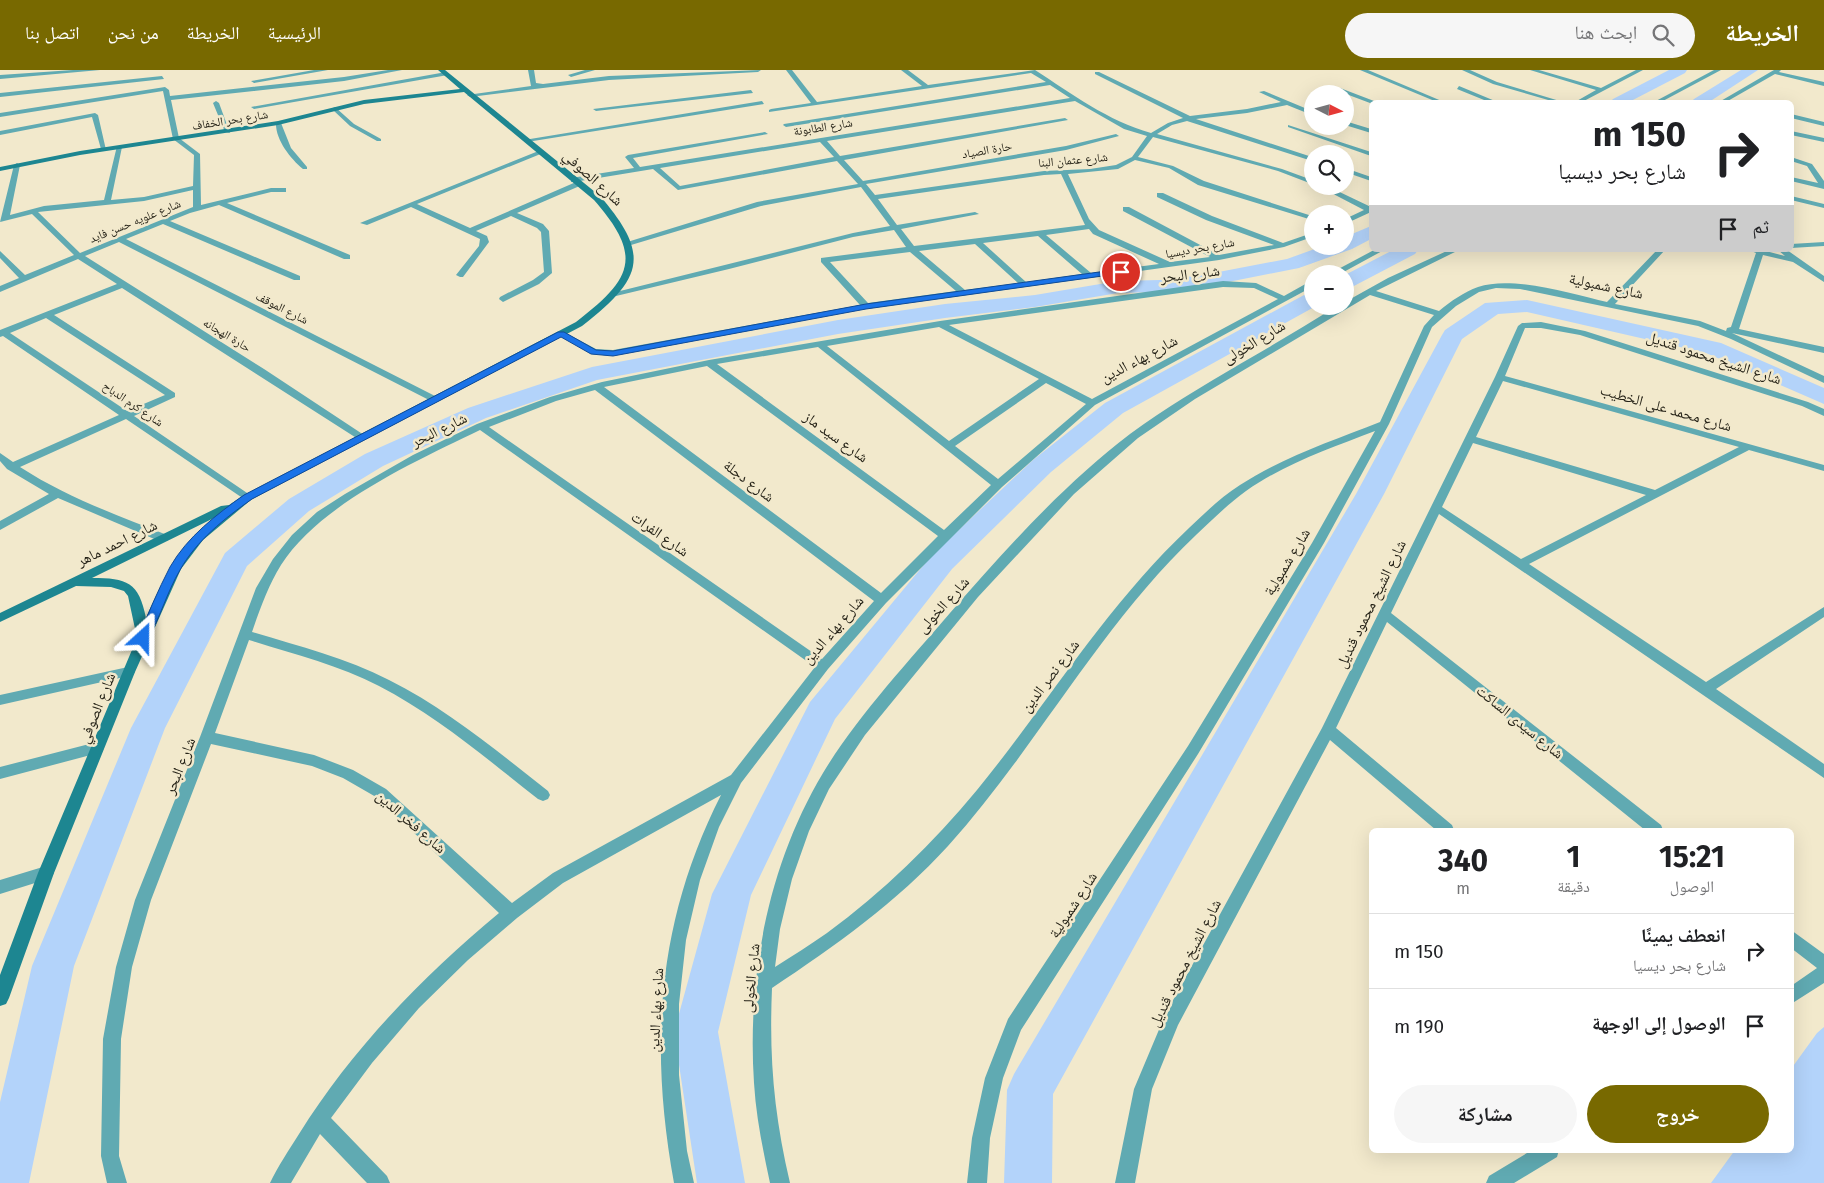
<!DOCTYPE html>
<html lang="ar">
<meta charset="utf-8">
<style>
:root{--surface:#fff;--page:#f6f6f6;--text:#202124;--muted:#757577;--line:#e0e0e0;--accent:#786900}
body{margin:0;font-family:"Fira Sans","Noto Naskh Arabic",sans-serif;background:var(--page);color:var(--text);direction:rtl;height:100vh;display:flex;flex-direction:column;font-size:19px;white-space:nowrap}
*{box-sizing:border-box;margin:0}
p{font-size:16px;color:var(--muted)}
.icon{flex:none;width:28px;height:28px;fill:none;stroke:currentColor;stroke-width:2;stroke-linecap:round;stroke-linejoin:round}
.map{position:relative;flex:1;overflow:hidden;direction:ltr}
.side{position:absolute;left:1369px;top:758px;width:425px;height:325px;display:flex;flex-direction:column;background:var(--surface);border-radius:8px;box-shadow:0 5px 20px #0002;direction:rtl}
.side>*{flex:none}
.top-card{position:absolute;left:1369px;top:30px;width:425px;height:152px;border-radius:8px;box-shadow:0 5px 20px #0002;direction:rtl;background:#fff;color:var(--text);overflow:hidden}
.needle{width:32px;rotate:96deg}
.controls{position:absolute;left:1304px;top:15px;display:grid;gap:10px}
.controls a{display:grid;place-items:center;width:50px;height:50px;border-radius:50%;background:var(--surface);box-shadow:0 5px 20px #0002;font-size:25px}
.pin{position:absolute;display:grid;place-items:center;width:42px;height:42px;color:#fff;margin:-21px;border:2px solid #fff;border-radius:50%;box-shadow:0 1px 5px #0007}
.me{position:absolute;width:55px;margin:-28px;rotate:24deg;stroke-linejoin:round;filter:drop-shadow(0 0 4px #0008)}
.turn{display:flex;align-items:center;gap:18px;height:105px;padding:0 25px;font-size:22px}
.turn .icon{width:65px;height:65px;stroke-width:2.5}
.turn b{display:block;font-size:35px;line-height:42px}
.then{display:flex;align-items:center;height:48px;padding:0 25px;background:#0003;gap:10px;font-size:19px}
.eta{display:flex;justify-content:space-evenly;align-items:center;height:85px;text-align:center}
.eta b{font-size:30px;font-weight:700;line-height:35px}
.action{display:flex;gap:10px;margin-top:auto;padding:10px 25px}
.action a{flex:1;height:58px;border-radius:30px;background:var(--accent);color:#fff;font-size:20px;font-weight:700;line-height:58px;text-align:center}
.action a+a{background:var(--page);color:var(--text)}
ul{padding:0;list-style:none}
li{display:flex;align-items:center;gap:15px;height:75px;padding:0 25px;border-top:1px solid var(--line)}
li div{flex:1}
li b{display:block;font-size:19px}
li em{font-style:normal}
header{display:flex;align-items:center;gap:30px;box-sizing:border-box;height:70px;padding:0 25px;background:var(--accent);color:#fff}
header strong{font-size:24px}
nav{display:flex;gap:28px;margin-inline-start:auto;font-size:18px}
.search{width:350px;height:45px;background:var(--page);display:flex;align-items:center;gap:12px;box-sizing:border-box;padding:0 18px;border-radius:28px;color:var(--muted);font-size:19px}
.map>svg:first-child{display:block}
.water{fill:#b3d3fa}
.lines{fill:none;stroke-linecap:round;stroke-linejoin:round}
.canal{fill:#b3d3fa;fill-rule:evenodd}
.street{fill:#60aab2;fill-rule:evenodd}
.secondary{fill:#1d8691;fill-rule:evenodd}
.route{fill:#1a73e8;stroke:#114b97}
.labels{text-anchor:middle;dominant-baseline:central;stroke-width:5;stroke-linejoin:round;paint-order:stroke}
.far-street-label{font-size:12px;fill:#252217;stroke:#f2e9cc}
.street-label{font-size:15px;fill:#252217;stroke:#f2e9cc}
</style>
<header>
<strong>الخريطة</strong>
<div class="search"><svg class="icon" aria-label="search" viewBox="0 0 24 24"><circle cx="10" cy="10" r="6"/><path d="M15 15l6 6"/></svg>ابحث هنا</div>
<nav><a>الرئيسية</a><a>الخريطة</a><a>من نحن</a><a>اتصل بنا</a></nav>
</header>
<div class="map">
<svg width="1824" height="1113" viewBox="0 0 1824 1113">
<rect width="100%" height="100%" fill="#f2e9cc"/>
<!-- water -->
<path class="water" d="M1824,957V1113H1711L1735,1080H1791V999L1817,963Z"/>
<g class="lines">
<!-- canal -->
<path class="canal" d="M1669,0H1687L1685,3L1629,32H1610L1613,29Z
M1741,0H1758L1709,32H1691L1694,29Z
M1371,156V169L1352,179L1299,198L1203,217L1160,222L1118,223L1035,237L945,248L838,264L597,310L486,348L383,396L309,441L247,496L165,658L74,896L29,1113H0V1032L32,896L131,658L225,483L289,429L365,384L468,338L592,297L838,250L945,234L1035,225L1118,211L1160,210L1203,205L1287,189L1323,176H1345V167Z
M1393,180H1418L1415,184L1352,217L1345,219V205Z
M1312,224V236H1316L1123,343L1051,402L952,499L835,649L751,825L718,962L745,1113H697L674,962L712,824L810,632L932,485L1033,390L1105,333L1304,225Z
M1527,230L1721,273L1824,318V334L1706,283L1527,242L1498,244L1462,269L1384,424L1053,1024L1052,1113H1004L1007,1020L1014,1004L1356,424L1442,265L1445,260L1485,233Z"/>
<!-- street -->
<path class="street" d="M73,0H100L0,9V5Z
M314,0H328L254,13L251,11Z
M388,0H402L344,11L171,30L179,68L200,84L201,135L271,118H286V122H271L227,133L350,185V189H344L219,135L190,143L170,151L300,206V210H294L163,154L126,169L437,327V331H431L119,172L85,186L264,299L367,367L362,370L358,369L122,218L54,245L175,323V327L134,346L253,427L252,429H244L126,349L20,397C66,427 117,445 167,465L169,468L167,471H159L58,428L0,460V451L49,424L7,399L0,391V383L13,392L119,345L3,266L0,267V260L117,214L78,189L0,222V216L19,208L0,188V181L25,205L74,185L32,144L0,152L14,95L17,93L20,95L10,145L44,136L104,130L117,76L122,77L111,130L144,127L193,116L194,85L173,69L163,21L0,47V43L165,17L169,20L170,26L344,7ZM193,120V137L80,183L38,142L144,131ZM46,248L165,325L127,341L10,263Z
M528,0H534L536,13L543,14L609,6L761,0L758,2L609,10L470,27L467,25L531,16Z
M585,0H595L571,7L568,5Z
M786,0H792L817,32L922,16L901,0H908L928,15L1035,0C1072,24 1108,51 1151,63L1168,53L1183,48L1095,4V2H1099L1190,46L1247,39L1281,32L1259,22L1264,21L1312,41V45L1287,35L1247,43L1196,49L1312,87V91L1187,51L1172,55L1157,64L1282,99L1312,110V114L1278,101L1153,67L1138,87L1173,96L1204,111L1312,146V150L1198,115L1169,98L1135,90L1118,99L1068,104L1089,149L1099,160L1170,192L1210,187L1123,141V137H1129L1219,185L1274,175L1206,150L1157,127V123H1163L1212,146L1283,173L1312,163V167L1284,177L1219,190L866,239L613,286L591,284L557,264L561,261L564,262L596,279L613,280L860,235L821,192V188L906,177L894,160L853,167L729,199L616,226L612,223L853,163L890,156L861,117L761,136L631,175L624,173L757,132L858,114L837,91L678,120L653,99L580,111L583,113L582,115L517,143L543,154L549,161L552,203L539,214L503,232L499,229L500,227L533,210L544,202L541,162L537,158L511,146L476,161L487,166L489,172L463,207H460L456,205L479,176L480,169L411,137L367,155L360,153L541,80L543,81V83L417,134L470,158L576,112H571V108L634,98L625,87L628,85L765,62L768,64L633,88L640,97L1070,28L1050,15L786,57L783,55L784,54L1046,12L1031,3L769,42V40L771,39L811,33ZM1075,31L1124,59L1147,66L1132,87L1116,95L1090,99L1044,101L875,125L866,114L1066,80L1119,66L1116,64L1066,76L863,111L844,90L1068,50L1065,48L840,86L827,71ZM820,72L834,87L680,116L660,98ZM1061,104L1085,155L914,176L901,159L979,144L975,142L897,155L878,129L1044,105ZM1089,159L1093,164L1159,194L1091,203L1046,165ZM1038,166L1082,204L1026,212L983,173ZM975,174L1018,213L965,220L919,181ZM910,182L956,221L868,233L830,192Z
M1360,0H1368L1444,32H1437Z
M1462,0H1470L1497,12L1563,32H1555L1493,14Z
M1530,0H1539L1601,18L1636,0H1643L1582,32H1575L1596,20Z
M1714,0H1721L1661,32H1654Z
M1774,0H1781L1779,2L1824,12V16L1775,4L1726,32H1719Z
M446,2L448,5L254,39L251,37Z
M162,6L164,9L0,27V23Z
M1459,16L1495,31L1496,32H1489L1457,19Z
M1340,18L1374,31L1375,32L1370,33L1338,21Z
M751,20L753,23L596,41L593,39Z
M216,31L219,33L230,63L225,62L213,33Z
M762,31L764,34L527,72L524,70Z
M335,37L354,54L381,69V71H377L350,56L333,40V38Z
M95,43L98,45L106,80L101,79L92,47L0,65V61Z
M1791,44L1824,52V56L1791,48Z
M1345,51L1371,59V63L1345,55Z
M276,52L281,53L291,78L307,97V99H303C290,88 275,69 276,52Z
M1288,55L1371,82V86L1288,57Z
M1791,61L1824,68V72L1791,65Z
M1791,87L1812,94L1824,111V119L1791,111V107L1818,113L1807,96L1791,91Z
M1345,98L1371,107V111L1345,102Z
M1318,116H1327L1371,137V142L1345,154V149L1364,140Z
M1791,126L1824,134V138L1791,130Z
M1824,172V176L1791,178V174Z
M1374,180H1384L1340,204H1329Z
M1449,180H1459L1376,221L1439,241C1451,231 1464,222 1478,217C1512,205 1572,224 1607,232L1657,180H1665L1615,234L1700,251L1726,261L1727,258L1731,257L1756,183L1749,180H1762L1785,186L1778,180H1787L1824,206V212L1793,192L1763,185L1739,259L1824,277V283L1732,263L1824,306V313L1731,269L1698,256L1520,219L1496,218L1479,222L1456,236L1432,257L1389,354L1324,473L1198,684L1021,960L1003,1008L990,1068L987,1113H967L972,1068L985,1008L1008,949L1188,676L1312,473L1375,361C1331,378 1286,393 1246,421C1228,434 1212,450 1196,465C1099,557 1037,677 948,776C897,832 835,876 772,918C769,989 774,1044 790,1113H770C763,1080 756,1047 754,1013C747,906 768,795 823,703C856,648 908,592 950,543C1005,480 1063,415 1130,364C1165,338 1203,316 1240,294C1273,275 1305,256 1337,236H1345V232L1388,208ZM1370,225L1434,245L1424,256L1380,352C1332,371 1283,387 1240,415C1221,427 1205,443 1189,458C1107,535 1048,633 977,720C933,773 883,822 827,863C810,875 792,886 775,897L780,859L792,809L809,761L829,719L865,665L978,527L1074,424L1138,368L1195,329Z
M1223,211L1256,213L1284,226L1309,212H1312V217L1095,335L1002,417L886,533L828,599L741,713L719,757L700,810L686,870L679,934V1005L687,1081L694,1113H674C649,975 657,851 721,725L563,813L517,848L468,890L419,938L372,993L331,1048L387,1106L390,1113H367L320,1064L291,1113H270C278,1096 289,1080 299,1064C352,979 423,906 499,843L376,727L343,708L312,696L211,674L151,830L132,897L121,969L119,1086L127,1113H107L101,1086L103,969L116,897L135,830L200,667L256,518L273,489L292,465L317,442L345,424L413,385L477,354L550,327L602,312L709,290L940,251ZM1223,217L1254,218L1278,229L1092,329L949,255ZM939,257L1039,309L949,371L827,276ZM818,277L991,415L944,460L717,294ZM707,296L938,466L881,523L604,317ZM1046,313L1086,334L998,409L955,376ZM595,320L874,531L822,589L489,357L556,331ZM480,360L815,597L731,705L553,803L512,833L386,719L353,700L314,685L215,663L249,570C293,584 338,595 379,616C437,646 487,689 538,729L543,731L548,729L550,725L548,721C497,681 447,639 389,610C346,588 298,576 252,562C260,539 268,516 281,495C320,434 416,391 480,360Z
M1541,252L1585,261L1808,332L1824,339V346L1802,336L1580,265L1541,258H1525L1505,306L1824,395V401L1749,380L1529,494L1706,612L1824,537V547L1716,619L1824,694V708L1439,444L1391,543L1661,755L1663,760H1645L1387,552L1336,658L1452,755L1454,760H1436L1330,670L1178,955L1152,1019L1135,1113H1115L1134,1019L1166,943L1322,658L1495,307L1518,256L1522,253ZM1503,311L1739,377L1655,420L1476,367ZM1473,373L1646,425L1521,489L1442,437Z
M128,597L133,599L135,602L133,605L0,635V625Z
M97,672L102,674L104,678L102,682L0,709V697Z
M46,796L51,798L54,803L51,808L0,824V810Z
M1791,860L1824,884V913L1791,934V916L1817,898L1791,878Z
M1532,1080H1559L1557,1087L1514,1113H1486L1489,1106Z"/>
<!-- secondary -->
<path class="secondary" d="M438,0H445L600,126C652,186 642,209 582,256L252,429L203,470L181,499L135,602L54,803L9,928L6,934L0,936V905L38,803L137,568L128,526L124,521L111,517L76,516L0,552V543L221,436L229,435L244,425L576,252C632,209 644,187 594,130L464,22L364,34L278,55L80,85L0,101V97L80,81L278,51L364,30L460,19ZM214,448C178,479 165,506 146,548C139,512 127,508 92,508Z"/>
</g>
<!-- route -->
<path class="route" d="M1121,199L1125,202L1124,203L866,239L613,286L591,284L561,267L252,429C225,448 196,471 180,500C167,522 160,548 147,571H139L138,568C148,544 158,520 170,497C187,467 217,444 244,425L558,262H564L596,280L613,281L866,234Z"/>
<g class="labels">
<!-- far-street labels -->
<g class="far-street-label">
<text transform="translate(230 50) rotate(-9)">شارع بحر الخفاف</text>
<text transform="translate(823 57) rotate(-9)">شارع الطابونة</text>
<text transform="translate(987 80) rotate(-10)">حارة الصياد</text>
<text transform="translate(1073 90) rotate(-5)">شارع عثمان البنا</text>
<text transform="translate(135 151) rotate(-22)">شارع علويه حسن فايد</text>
<text transform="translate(1200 178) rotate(-10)">شارع بحر ديسيا</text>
<text transform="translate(282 238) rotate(27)">شارع الموقف</text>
<text transform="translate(227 265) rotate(31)">حارة الهجانه</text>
<text transform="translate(133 334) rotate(34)">شارع كرم الدباح</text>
</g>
<!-- street labels -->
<g class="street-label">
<text transform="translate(593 108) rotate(42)">شارع الصوفي</text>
<text transform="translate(1190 204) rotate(-7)">شارع البحر</text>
<text transform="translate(1606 216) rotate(12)">شارع شمبولية</text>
<text transform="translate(1254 272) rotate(-31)">شارع الخولى</text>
<text transform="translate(1714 288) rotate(18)">شارع الشيخ محمود قنديل</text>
<text transform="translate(1139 289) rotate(-28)">شارع بهاء الدين</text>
<text transform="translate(1666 338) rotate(16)">شارع محمد على الخطيب</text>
<text transform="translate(439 360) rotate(-26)">شارع البحر</text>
<text transform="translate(836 367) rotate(36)">شارع سيد ماز</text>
<text transform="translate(749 411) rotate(37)">شارع دجلة</text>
<text transform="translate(660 464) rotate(35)">شارع الفرات</text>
<text transform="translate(117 473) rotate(-26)">شارع احمد ماهر</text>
<text transform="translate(1287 492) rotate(-59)">شارع شمبولية</text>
<text transform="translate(1371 534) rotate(-64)">شارع الشيخ محمود قنديل</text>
<text transform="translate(943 535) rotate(-48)">شارع الخولى</text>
<text transform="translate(833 560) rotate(-49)">شارع بهاء الدين</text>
<text transform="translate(1050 606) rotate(-53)">شارع نصر الدين</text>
<text transform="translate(97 638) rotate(-68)">شارع الصوفي</text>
<text transform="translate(1520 652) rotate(39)">شارع سيدى الساكت</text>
<text transform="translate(180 696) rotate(-68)">شارع البحر</text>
<text transform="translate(411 752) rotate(41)">شارع فخر الدين</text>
<text transform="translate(1073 835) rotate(-57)">شارع شمبولية</text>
<text transform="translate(1185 893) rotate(-63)">شارع الشيخ محمود قنديل</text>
<text transform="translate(751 908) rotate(-84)">شارع الخولى</text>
<text transform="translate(656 940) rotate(-87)">شارع بهاء الدين</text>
</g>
</g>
</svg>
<div class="controls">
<a><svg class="needle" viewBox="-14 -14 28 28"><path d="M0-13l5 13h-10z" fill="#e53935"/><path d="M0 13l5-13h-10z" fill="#757577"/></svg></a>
<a><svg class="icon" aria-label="search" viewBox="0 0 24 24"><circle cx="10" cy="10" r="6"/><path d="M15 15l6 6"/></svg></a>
<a>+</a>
<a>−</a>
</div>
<div class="pin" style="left:1121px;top:202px;background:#d93025"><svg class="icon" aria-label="arrive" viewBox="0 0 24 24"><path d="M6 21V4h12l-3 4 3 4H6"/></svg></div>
<svg class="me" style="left:143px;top:568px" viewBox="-20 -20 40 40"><path d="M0-17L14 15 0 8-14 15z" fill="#1a73e8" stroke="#fff" stroke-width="4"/></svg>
<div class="top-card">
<div class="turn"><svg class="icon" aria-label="right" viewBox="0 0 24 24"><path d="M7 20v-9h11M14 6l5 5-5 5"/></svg><div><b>150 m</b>شارع بحر ديسيا</div></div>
<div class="then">ثم<svg class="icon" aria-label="arrive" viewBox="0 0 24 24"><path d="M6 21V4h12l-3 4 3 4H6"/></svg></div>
</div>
<section class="side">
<div class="eta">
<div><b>15:21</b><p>الوصول</p></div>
<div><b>1</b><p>دقيقة</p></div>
<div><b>340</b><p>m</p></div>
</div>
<ul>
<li><svg class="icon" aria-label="right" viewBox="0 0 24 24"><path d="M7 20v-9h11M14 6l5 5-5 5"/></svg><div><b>انعطف يمينًا</b><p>شارع بحر ديسيا</p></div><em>150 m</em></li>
<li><svg class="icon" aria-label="arrive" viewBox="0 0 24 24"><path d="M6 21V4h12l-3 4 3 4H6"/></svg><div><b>الوصول إلى الوجهة</b></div><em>190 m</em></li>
</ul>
<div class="action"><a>خروج</a><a>مشاركة</a></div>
</section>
</div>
